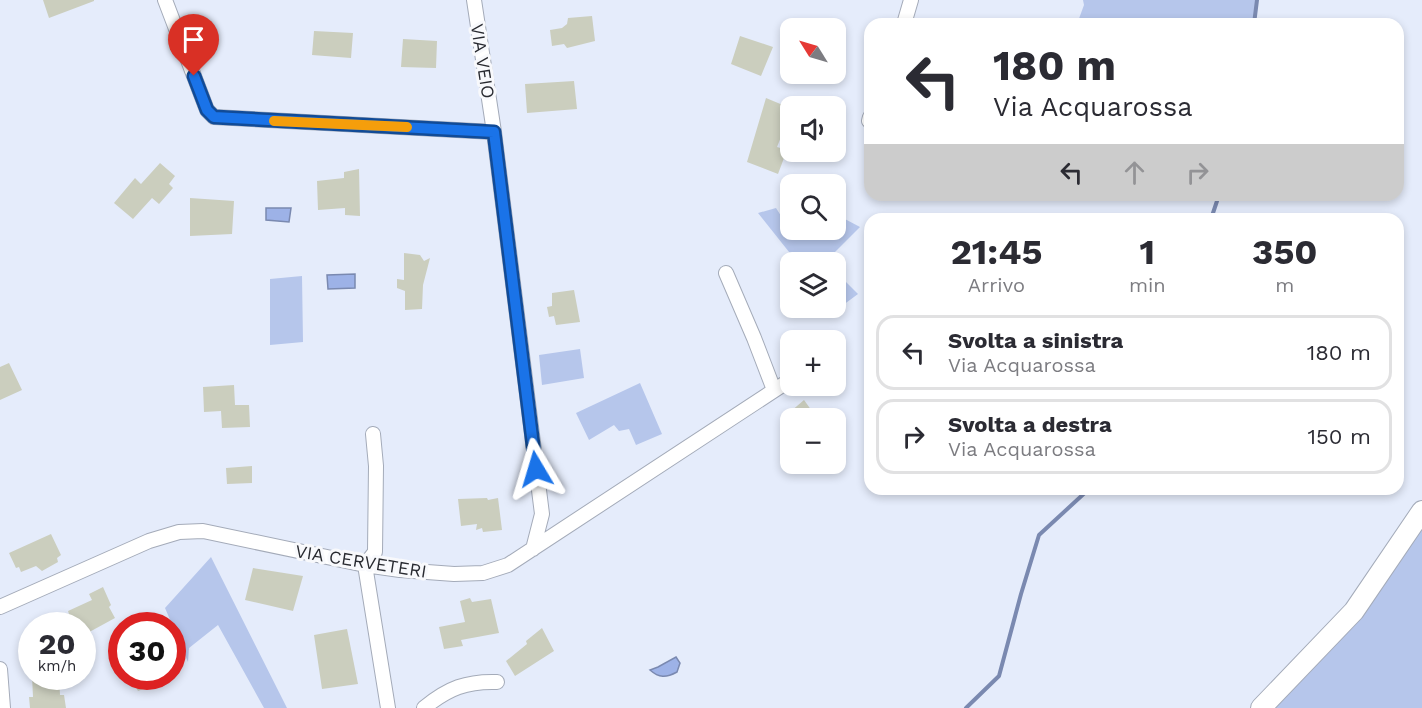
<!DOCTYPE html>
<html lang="it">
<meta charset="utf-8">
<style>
:root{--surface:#fff;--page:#f2f2f3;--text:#2b2b33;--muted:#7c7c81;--line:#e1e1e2}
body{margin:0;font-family:"Work Sans",sans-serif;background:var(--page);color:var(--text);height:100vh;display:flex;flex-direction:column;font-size:22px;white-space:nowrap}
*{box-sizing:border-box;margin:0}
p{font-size:20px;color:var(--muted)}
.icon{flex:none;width:33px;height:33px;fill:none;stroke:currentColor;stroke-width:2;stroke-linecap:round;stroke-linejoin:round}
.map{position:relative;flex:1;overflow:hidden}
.side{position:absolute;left:864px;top:213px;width:540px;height:282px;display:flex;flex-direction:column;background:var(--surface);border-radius:18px;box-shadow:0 3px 9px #0003}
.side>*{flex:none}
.guide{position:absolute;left:864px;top:18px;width:540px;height:183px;border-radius:18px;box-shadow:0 3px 9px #0003;background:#fff;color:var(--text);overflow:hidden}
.needle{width:39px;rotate:307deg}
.fabs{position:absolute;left:780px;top:18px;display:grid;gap:12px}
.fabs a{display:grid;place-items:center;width:66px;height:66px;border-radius:12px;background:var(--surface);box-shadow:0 3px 9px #0003;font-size:30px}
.speed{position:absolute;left:18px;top:612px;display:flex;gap:12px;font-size:30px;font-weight:700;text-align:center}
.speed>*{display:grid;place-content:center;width:78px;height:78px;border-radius:50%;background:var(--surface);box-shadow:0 3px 9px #0003;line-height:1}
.speed small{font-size:15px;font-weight:400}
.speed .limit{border:9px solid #d22;background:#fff;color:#111}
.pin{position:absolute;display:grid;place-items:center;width:51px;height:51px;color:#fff;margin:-62px -26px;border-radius:50% 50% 50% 0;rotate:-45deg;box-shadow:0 0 6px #0007}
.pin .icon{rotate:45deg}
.me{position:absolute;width:66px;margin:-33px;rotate:353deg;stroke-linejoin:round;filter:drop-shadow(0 0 4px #0008)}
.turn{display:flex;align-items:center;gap:21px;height:126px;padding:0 30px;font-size:27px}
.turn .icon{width:78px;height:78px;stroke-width:2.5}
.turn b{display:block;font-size:42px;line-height:51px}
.lanes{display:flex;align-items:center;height:57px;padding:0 30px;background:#0003;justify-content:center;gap:30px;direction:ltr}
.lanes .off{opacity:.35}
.eta{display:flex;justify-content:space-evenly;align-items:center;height:102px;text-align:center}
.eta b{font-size:36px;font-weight:700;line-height:42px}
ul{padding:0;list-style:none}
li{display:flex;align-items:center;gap:18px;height:75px;margin:0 12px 9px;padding:0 18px;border:3px solid var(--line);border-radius:18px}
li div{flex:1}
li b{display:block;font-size:22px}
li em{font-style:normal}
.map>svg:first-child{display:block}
.green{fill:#b6c6eb}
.water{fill:#9db2e7;stroke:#7a89b0;stroke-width:1.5}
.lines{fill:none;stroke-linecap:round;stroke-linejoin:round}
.stream{stroke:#7a89b0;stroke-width:4}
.building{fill:#cbcebe}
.street-casing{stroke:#a4abb9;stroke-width:16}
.secondary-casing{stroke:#a4abb9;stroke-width:22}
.street{stroke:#fff;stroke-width:14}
.secondary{stroke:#fff;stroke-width:20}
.route-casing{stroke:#114b97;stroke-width:15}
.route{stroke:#1a73e8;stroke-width:10}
.slow{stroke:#f59e0b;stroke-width:10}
.labels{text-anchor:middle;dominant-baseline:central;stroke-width:6;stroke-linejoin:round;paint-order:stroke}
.street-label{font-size:18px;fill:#282a30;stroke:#f8f9fc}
</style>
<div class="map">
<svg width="1422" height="708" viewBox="0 0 1422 708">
<rect width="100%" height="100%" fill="#e5ecfb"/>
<!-- green -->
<path class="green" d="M1083,0H1257L1254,24H1077L1084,5Z
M776,208L783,219H790V230H836V218H843L860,227L825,262H797L758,213Z
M836,272L858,294L835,311L832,308H836Z
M302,276L303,342L270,345V279Z
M580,349L584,378L542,385L539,355Z
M640,383L662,434L636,445L629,429L619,431L614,425L589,440L576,413Z
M1422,511V708H1261L1273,698Z
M211,557L287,708H264L218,625L189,648L188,662L165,608Z"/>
<!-- water -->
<path class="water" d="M266,208H291L289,222L266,220Z
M355,274V288L328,289L327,275Z
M676,657L680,663L677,672C666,678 659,678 650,670L658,667Z"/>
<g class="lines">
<!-- stream -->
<path class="stream" d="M1254,24L1257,0
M1209,219L1212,216L1219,195
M966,708L999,676L1021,594L1039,535L1089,489"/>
</g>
<!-- building -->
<path class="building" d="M43,0H94V1L49,18Z
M592,16L595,41L567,48L564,44L552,46L550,30L562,28L567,24L568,18Z
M314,31L353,33L351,58L312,55Z
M740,36L773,47L761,76L731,64Z
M403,39L437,41L436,68L401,67Z
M574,81L577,109L527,113L525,84Z
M766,98L790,108V131L783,132L777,147L787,150L778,174L747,162Z
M160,163L175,176L169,184L173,188L159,204L152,198L133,219L114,203L135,178L141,184Z
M359,169L360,216L345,215V208L318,210L317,181L344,178V172Z
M190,198L234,201L232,234L190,236Z
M404,253L420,255L424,261L430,258L423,285L422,309L405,310V291L397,288V279L404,280Z
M574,290L580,322L556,325L554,316L549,317L547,307L552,306V293Z
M9,363L22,390L0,400V367Z
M234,385L235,405H249L250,427L222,428L221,411L204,412L203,387Z
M804,400L817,418H783Z
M252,466V483L227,484L226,468Z
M487,498L488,500L498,498L502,530L483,532L482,528L476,530L477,524L461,526L458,499Z
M51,534L61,555L57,558L58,562L42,571L36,566L21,572L19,567L16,568L9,553Z
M253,568L303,576L293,611L245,600Z
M103,587L111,605L109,607L115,618L82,636V626H73L68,611L92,600L89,594Z
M470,598L472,602L491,599L499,633L461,640L463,646L444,649L439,627L465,622L460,601Z
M542,628L554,651L515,676L506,661L527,644L526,641Z
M347,629L358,684L322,689L314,635Z
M32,676H59L60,695H64L66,708H30L29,697H33Z
M130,676H153L157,684L138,691Z"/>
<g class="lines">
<defs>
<path id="street" d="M165,0L207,110L214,117L494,132
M474,0L494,132L542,514L533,549
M904,24L911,0
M869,121L870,117
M726,273L754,338L774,390
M373,434L376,466L375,552L365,565L388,708
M0,607L149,541L179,532L203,531L365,565L400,570L454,574L483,573L508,565L790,380
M0,669L3,708
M424,708C448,688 467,681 497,682"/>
<path id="secondary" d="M1261,708L1354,611L1422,511"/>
</defs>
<!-- street casing -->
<use href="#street" class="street-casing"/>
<!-- secondary casing -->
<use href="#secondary" class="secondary-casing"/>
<!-- street -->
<use href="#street" class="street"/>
<!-- secondary -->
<use href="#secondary" class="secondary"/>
</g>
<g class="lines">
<defs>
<path id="route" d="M194,76L207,110L214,117L494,132L536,469"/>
</defs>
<!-- route casing -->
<use href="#route" class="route-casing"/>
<!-- route -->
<use href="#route" class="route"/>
<!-- slow -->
<path class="slow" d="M274,121L407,127"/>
</g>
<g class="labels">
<!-- street labels -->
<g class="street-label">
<text transform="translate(483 61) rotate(81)">VIA VEIO</text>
<text transform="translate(361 561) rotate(9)">VIA CERVETERI</text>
</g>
</g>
</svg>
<div class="fabs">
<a><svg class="needle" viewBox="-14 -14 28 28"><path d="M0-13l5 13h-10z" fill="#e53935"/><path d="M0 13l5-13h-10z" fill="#7c7c81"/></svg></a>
<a><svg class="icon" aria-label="sound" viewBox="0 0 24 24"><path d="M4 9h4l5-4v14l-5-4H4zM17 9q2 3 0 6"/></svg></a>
<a><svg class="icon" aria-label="search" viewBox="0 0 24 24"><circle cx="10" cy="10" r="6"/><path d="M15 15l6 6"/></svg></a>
<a><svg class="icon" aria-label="layers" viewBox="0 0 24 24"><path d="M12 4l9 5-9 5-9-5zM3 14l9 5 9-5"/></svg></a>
<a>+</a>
<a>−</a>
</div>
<div class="speed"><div>20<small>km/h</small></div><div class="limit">30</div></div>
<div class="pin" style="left:194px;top:76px;background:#d93025"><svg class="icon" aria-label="arrive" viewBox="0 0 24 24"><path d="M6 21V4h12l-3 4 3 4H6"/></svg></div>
<svg class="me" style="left:536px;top:469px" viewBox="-20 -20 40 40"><path d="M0-17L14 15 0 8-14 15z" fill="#1a73e8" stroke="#fff" stroke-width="4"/></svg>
<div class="guide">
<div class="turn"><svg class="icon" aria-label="left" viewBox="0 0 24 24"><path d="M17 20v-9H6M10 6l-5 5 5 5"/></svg><div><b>180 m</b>Via Acquarossa</div></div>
<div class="lanes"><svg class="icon" aria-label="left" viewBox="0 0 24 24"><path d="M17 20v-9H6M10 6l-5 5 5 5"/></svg><svg class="icon off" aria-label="ahead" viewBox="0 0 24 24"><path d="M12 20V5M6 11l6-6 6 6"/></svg><svg class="icon off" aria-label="right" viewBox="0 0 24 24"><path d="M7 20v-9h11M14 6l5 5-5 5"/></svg></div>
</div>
<section class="side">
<div class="eta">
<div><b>21:45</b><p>Arrivo</p></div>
<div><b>1</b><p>min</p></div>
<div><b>350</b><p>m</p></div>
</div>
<ul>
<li><svg class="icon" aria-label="left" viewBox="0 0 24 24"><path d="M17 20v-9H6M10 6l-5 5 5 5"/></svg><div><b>Svolta a sinistra</b><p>Via Acquarossa</p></div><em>180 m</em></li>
<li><svg class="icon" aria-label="right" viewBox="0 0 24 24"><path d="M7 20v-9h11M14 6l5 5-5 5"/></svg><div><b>Svolta a destra</b><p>Via Acquarossa</p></div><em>150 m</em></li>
</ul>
</section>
</div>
